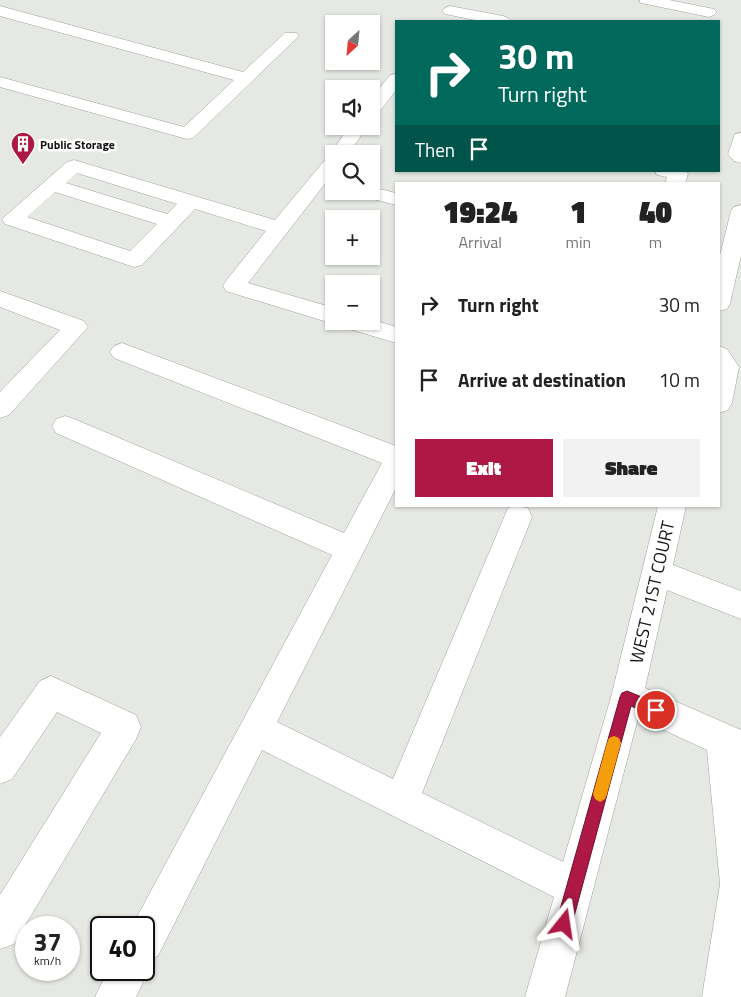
<!DOCTYPE html>
<meta charset="utf-8">
<style>
:root{--surface:#fff;--page:#f2f2f2;--text:#222;--muted:#767676;--accent:#ad1944}
body{margin:0;font-family:"Titillium Web",sans-serif;background:var(--page);color:var(--text);height:100vh;display:flex;flex-direction:column;font-size:19px;white-space:nowrap}
*{box-sizing:border-box;margin:0}
p{font-size:16px;color:var(--muted)}
.icon{flex:none;width:28px;height:28px;fill:none;stroke:currentColor;stroke-width:2;stroke-linecap:round;stroke-linejoin:round}
.map{position:relative;flex:1;overflow:hidden}
.drawer{position:absolute;left:395px;top:182px;width:325px;height:325px;display:flex;flex-direction:column;background:var(--surface);border-radius:0px;box-shadow:0 1px 4px #0004}
.drawer>*{flex:none}
.banner{position:absolute;left:395px;top:20px;width:325px;height:152px;border-radius:0px;box-shadow:0 1px 4px #0004;background:#00695c;color:#fff;overflow:hidden}
.needle{width:32px;rotate:206deg}
.controls{position:absolute;left:325px;top:15px;display:grid;gap:10px}
.controls a{display:grid;place-items:center;width:55px;height:55px;border-radius:0px;background:var(--surface);box-shadow:0 1px 4px #0004;font-size:25px}
.speed{position:absolute;left:15px;top:916px;display:flex;gap:10px;font-size:25px;font-weight:700;text-align:center}
.speed>*{display:grid;place-content:center;width:65px;height:65px;border-radius:50%;background:var(--surface);box-shadow:0 1px 4px #0004;line-height:1}
.speed small{font-size:12px;font-weight:400}
.speed .limit{border:2px solid #111;border-radius:8px;background:#fff;color:#111}
.pin{position:absolute;display:grid;place-items:center;width:42px;height:42px;color:#fff;margin:-21px;border:2px solid #fff;border-radius:50%;box-shadow:0 1px 5px #0007}
.me{position:absolute;width:55px;margin:-28px;rotate:15deg;stroke-linejoin:round;filter:drop-shadow(0 0 4px #0008)}
.turn{display:flex;align-items:center;gap:18px;height:105px;padding:0 20px;font-size:22px}
.turn .icon{width:65px;height:65px;stroke-width:2.5}
.turn b{display:block;font-size:35px;line-height:42px}
.then{display:flex;align-items:center;height:48px;padding:0 20px;background:#0003;gap:10px;font-size:19px}
.eta{display:flex;justify-content:space-evenly;align-items:center;height:85px;text-align:center}
.eta b{font-size:30px;font-weight:800;line-height:35px}
.action{display:flex;gap:10px;margin-top:auto;padding:10px 20px}
.action a{flex:1;height:58px;border-radius:0px;background:var(--accent);color:#fff;font-size:20px;font-weight:800;line-height:58px;text-align:center}
.action a+a{background:var(--page);color:var(--text)}
ul{padding:0;list-style:none}
li{display:flex;align-items:center;gap:15px;height:75px;padding:0 20px}
li div{flex:1}
li b{display:block;font-size:19px}
li em{font-style:normal}
.map>svg:first-child{display:block}
.lines{fill:none;stroke-linecap:round;stroke-linejoin:round}
.minor-casing{stroke:#9fa29d;stroke-width:1}
.minor{fill:#fff;fill-rule:evenodd}
.route{fill:#ad1944;stroke:#70102c}
.slow{fill:#f59e0b}
.labels{text-anchor:middle;dominant-baseline:central;stroke-width:5;stroke-linejoin:round;paint-order:stroke}
.far-poi-label{font-size:12px;font-weight:bold;fill:#131513;stroke:#fff;text-anchor:start}
.near-street-label{font-size:18px;fill:#131513;stroke:#fff}
</style>
<div class="map">
<svg width="741" height="997" viewBox="0 0 741 997">
<rect width="100%" height="100%" fill="#e5e8e3"/>
<g class="lines">
<defs>
<path id="minor" d="M639,0H669L714,9L717,12L714,15L709,17L646,4L641,3Z
M0,6L243,72L285,33H297L299,36L193,138L187,139L0,87V77L184,127L234,80L0,16Z
M450,6L503,16L508,18L511,21H480L445,14L442,11L445,8Z
M396,74V90L377,115L371,116V99L390,75Z
M350,126H368L348,154H334V172L248,283L334,308V321H371V319L396,327V343L343,327L340,322L334,324L226,291L223,286L226,281L266,231L195,209L142,265L134,267L5,224L2,219L67,162L74,160L275,220L329,155ZM77,173L177,204L167,214L66,183ZM55,192L157,224L130,251L27,217Z
M741,133V163L734,161L728,154L735,134Z
M655,171H686L688,174L685,184H665L667,177L657,175Z
M371,187L396,193V205L358,195L355,191H371Z
M741,205V256L730,303L727,309L719,311V259L731,211L734,207Z
M0,291L84,321L88,327L9,415L0,418V392L60,330L0,307Z
M122,343L396,446V488L277,722L393,779L508,508L514,506L528,508L532,517L422,793L563,862L611,697L658,506H686L673,565L741,591V619L667,590L645,688L741,730V997H702L720,884L707,750L638,718L565,997H525L554,897L262,750L158,956L145,961L149,970L136,997H95L108,970H144V928H131L332,555L56,433L52,426L56,419L65,416L74,419L344,533L382,463L114,358L110,352L114,346Z
M719,346L727,349L739,367L732,403L728,410L719,413Z
M51,676L136,715L141,727L136,739L14,944L0,949V895L101,733L57,712L12,779L0,784V737L40,681Z"/>
</defs>
<!-- minor casing -->
<use href="#minor" class="minor-casing"/>
<!-- minor -->
<use href="#minor" class="minor"/>
</g>
<!-- route -->
<path class="route" d="M627,691L661,705L663,710L661,715L656,717L631,706L572,924L570,929L564,931L559,929L556,924L620,697L622,693Z"/>
<!-- slow -->
<path class="slow" d="M614,736L619,738L621,743L607,794L605,799L600,802L595,799L593,794L607,743L609,738Z"/>
<!-- icons -->
<defs>
<symbol id="building-pin" viewBox="-11 -11 22 30"><path d="M0 17L-7.5 6A9.5 9.5 0 1 1 7.5 6Z" fill="#ad1944" stroke="#fff"/><path d="M-4-6H4V6H1V3H-1V6H-4ZM-2.5-4.3h1.7v1.8h-1.7ZM.8-4.3h1.7v1.8H.8ZM-2.5-1h1.7V.8h-1.7ZM.8-1h1.7V.8H.8Z" fill="#fff"/></symbol>
</defs>
<g fill-rule="evenodd">
<use href="#building-pin" x="9" y="130" width="28" height="38"/>
</g>
<g class="labels">
<!-- far-poi labels -->
<g class="far-poi-label">
<text x="40" y="144">Public Storage</text>
</g>
<!-- near-street labels -->
<g class="near-street-label">
<text transform="translate(652 592) rotate(-77)">WEST 21ST COURT</text>
</g>
</g>
</svg>
<div class="controls">
<a><svg class="needle" viewBox="-14 -14 28 28"><path d="M0-13l5 13h-10z" fill="#e53935"/><path d="M0 13l5-13h-10z" fill="#767676"/></svg></a>
<a><svg class="icon" aria-label="sound" viewBox="0 0 24 24"><path d="M4 9h4l5-4v14l-5-4H4zM17 9q2 3 0 6"/></svg></a>
<a><svg class="icon" aria-label="search" viewBox="0 0 24 24"><circle cx="10" cy="10" r="6"/><path d="M15 15l6 6"/></svg></a>
<a>+</a>
<a>−</a>
</div>
<div class="speed"><div>37<small>km/h</small></div><div class="limit">40</div></div>
<div class="pin" style="left:656px;top:710px;background:#d93025"><svg class="icon" aria-label="arrive" viewBox="0 0 24 24"><path d="M6 21V4h12l-3 4 3 4H6"/></svg></div>
<svg class="me" style="left:564px;top:924px" viewBox="-20 -20 40 40"><path d="M0-17L14 15 0 8-14 15z" fill="#ad1944" stroke="#fff" stroke-width="4"/></svg>
<div class="banner">
<div class="turn"><svg class="icon" aria-label="right" viewBox="0 0 24 24"><path d="M7 20v-9h11M14 6l5 5-5 5"/></svg><div><b>30 m</b>Turn right</div></div>
<div class="then">Then<svg class="icon" aria-label="arrive" viewBox="0 0 24 24"><path d="M6 21V4h12l-3 4 3 4H6"/></svg></div>
</div>
<section class="drawer">
<div class="eta">
<div><b>19:24</b><p>Arrival</p></div>
<div><b>1</b><p>min</p></div>
<div><b>40</b><p>m</p></div>
</div>
<ul>
<li><svg class="icon" aria-label="right" viewBox="0 0 24 24"><path d="M7 20v-9h11M14 6l5 5-5 5"/></svg><div><b>Turn right</b></div><em>30 m</em></li>
<li><svg class="icon" aria-label="arrive" viewBox="0 0 24 24"><path d="M6 21V4h12l-3 4 3 4H6"/></svg><div><b>Arrive at destination</b></div><em>10 m</em></li>
</ul>
<div class="action"><a>Exit</a><a>Share</a></div>
</section>
</div>
